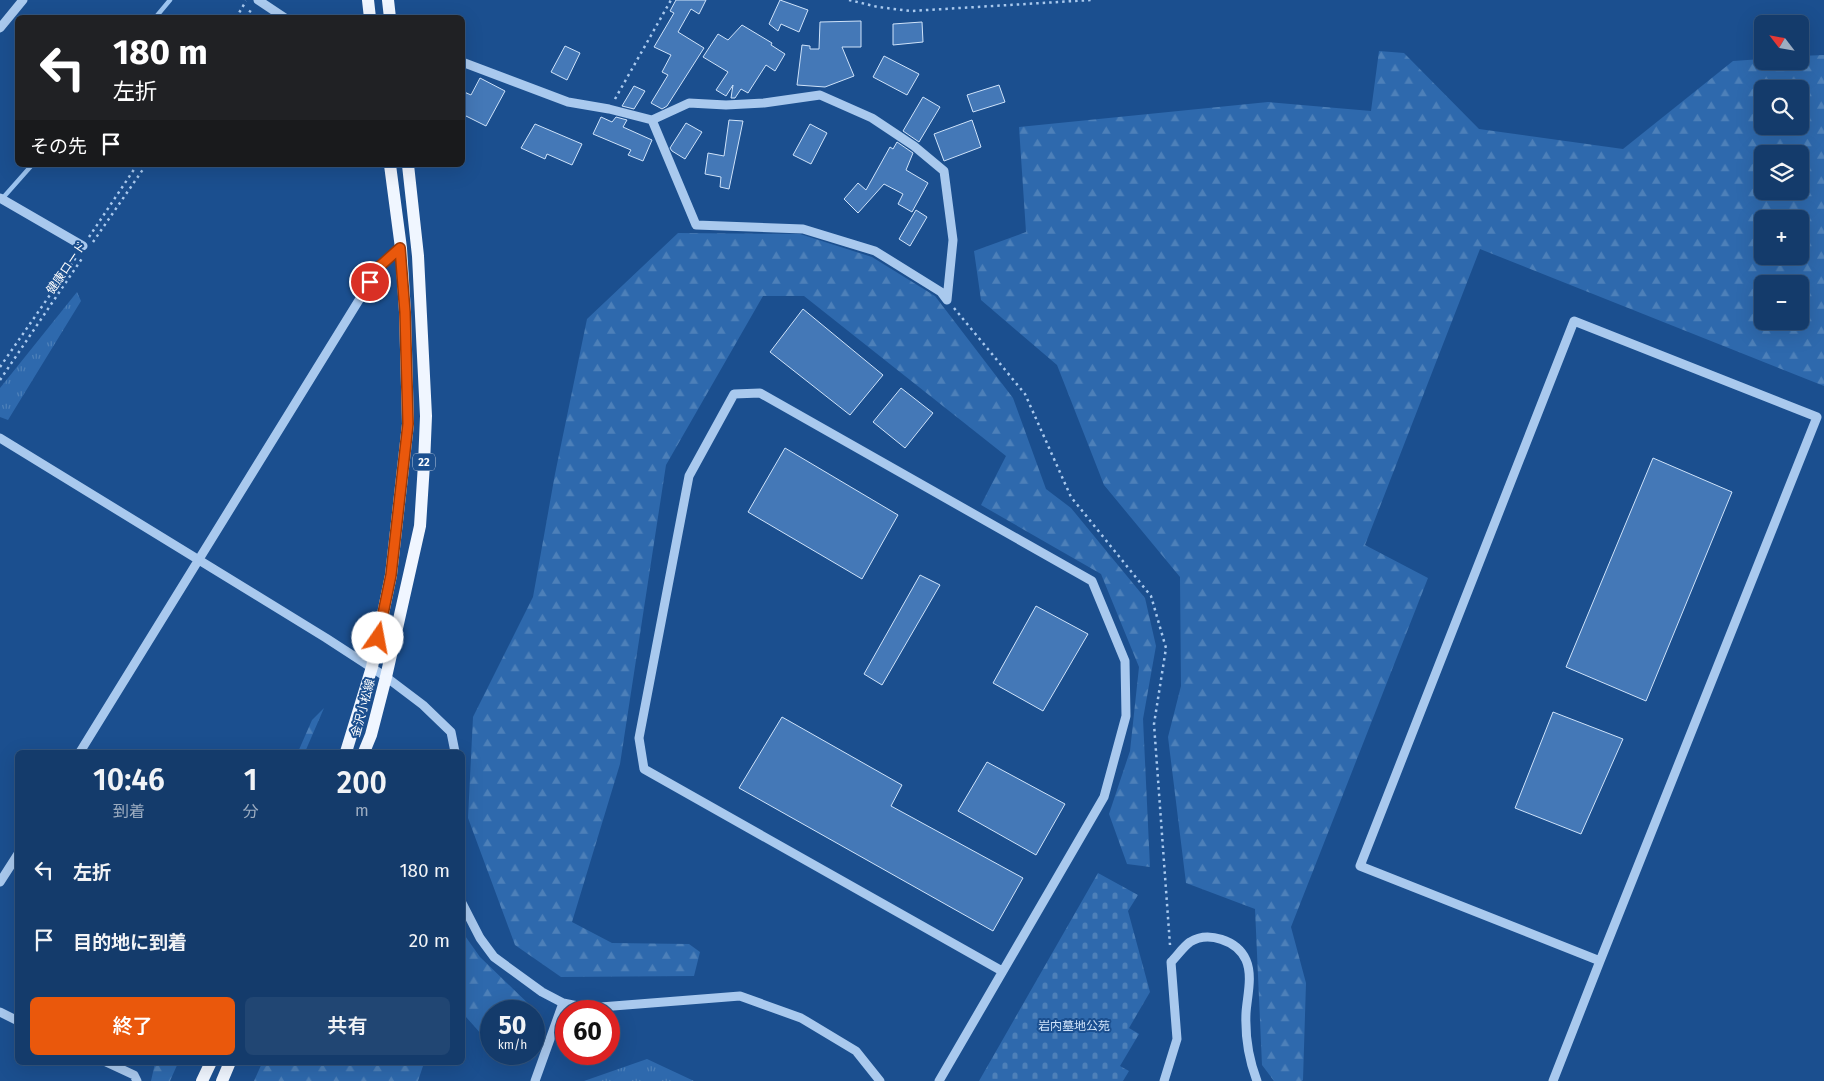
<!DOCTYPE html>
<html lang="ja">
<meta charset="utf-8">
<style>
:root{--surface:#143b6b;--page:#214673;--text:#f1f3f6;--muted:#9dadc1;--line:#33557e;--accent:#ea580c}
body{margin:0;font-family:"Fira Sans","Noto Sans JP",sans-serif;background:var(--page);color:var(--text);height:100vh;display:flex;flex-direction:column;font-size:19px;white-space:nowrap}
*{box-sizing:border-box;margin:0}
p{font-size:16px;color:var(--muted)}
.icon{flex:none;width:28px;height:28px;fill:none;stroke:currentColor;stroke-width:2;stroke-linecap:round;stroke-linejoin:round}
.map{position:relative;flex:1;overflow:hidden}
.drawer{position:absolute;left:15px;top:750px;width:450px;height:315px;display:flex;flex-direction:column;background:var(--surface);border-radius:8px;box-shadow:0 5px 20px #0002,0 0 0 1px var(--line)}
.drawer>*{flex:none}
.top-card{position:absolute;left:15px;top:15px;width:450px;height:152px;border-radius:8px;box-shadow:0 5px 20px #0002,0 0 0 1px var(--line);background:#202124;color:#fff;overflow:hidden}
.needle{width:32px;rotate:301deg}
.tools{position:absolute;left:1754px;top:15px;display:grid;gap:10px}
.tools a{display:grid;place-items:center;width:55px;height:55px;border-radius:8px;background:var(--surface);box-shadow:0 5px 20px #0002,0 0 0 1px var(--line);font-size:25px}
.speed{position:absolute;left:480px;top:1000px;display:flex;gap:10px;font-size:25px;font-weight:700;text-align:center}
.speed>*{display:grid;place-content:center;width:65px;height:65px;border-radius:50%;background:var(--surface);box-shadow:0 5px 20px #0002,0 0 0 1px var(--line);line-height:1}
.speed small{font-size:12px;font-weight:400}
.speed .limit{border:8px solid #d22;background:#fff;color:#111}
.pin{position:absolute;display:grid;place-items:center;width:42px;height:42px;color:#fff;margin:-21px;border:2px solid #fff;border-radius:50%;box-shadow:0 1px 5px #0007}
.me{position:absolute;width:55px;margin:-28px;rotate:12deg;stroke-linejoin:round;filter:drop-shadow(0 0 4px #0008)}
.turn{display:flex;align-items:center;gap:18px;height:105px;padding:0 15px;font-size:22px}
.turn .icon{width:65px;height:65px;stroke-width:2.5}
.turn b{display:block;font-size:35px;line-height:42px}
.then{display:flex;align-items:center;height:48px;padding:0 15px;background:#0003;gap:10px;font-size:19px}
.eta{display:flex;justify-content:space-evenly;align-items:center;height:85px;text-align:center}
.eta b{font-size:30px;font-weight:600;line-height:35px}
.primary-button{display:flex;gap:10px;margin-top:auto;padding:10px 15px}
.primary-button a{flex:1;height:58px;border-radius:8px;background:var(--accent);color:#fff;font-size:20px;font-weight:600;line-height:58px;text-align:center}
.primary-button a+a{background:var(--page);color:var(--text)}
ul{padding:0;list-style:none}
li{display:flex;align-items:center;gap:15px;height:70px;padding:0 15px}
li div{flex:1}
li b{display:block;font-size:19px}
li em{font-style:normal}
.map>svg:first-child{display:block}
.grass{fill:url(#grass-tufts)}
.forest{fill:url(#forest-firs);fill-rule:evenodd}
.cemetery{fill:url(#cemetery-stones)}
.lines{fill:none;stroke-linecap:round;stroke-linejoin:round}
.stream{stroke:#9cc4f0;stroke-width:4.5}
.building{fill:#4478b7;stroke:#cfe3fa}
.path{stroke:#a9c9ee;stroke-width:2.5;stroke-dasharray:2.5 4;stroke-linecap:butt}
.minor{stroke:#a9c9ee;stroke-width:9}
.major{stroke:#f0f6ff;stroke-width:12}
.route-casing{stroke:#983908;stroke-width:12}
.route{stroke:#ea580c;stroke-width:9}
.labels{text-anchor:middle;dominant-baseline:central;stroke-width:4;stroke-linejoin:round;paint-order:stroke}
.shield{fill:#1b4f8f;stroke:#bbcadd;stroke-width:1}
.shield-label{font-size:11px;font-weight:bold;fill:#fff}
.street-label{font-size:12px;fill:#fff;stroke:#1b4f8f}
.park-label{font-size:12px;fill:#cfe3fa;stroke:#1b4f8f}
</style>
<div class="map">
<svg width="1824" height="1081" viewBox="0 0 1824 1081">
<defs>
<pattern id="grass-tufts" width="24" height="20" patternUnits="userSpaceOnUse" patternTransform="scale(1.25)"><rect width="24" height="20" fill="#2e69ad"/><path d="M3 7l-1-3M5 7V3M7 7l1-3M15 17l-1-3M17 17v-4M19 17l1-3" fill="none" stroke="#4d80b9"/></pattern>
<pattern id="forest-firs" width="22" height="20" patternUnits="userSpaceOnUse" patternTransform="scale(1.25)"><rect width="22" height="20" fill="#2e69ad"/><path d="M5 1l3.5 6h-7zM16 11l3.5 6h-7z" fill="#4d80b9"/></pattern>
<pattern id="cemetery-stones" width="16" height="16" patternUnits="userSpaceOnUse" patternTransform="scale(1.25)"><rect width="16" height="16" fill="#2e69ad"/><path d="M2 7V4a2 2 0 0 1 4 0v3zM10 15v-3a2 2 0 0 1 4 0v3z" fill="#4d80b9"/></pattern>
</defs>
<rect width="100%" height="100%" fill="#1b4f8f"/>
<!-- grass -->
<path class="grass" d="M77,292L81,301L8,420L0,417V388Z
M647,1059L694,1081H584Z"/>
<!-- forest -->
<path class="forest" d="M1379,51L1404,53L1479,129L1623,149L1733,61L1762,59V61H1800V56L1824,55V386L1480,249L1365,545L1428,578L1291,927L1306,983L1303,1080L1302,1081H1274L1262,1065L1255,909L1186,883L1168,737L1181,686L1180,577L1104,485L1057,365L981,300L974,251L1026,232L1019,127L1268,102L1371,111ZM1762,89H1800V126H1762ZM1762,154H1800V191H1762ZM1762,219H1800V256H1762ZM1762,284H1800V321H1762Z
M678,233L800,234L872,257L935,296L1013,398L1046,489L1071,508L1145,598L1156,646L1143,719L1150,867L1127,864L1109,814L1130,751L1139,667L1101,574L981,505L1006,456L804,296H763L666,465L620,764L572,922L612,943L689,944L700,952L694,976L561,977L515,945L468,818L473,717L533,597L555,474L587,319Z
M324,708L305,752H298L312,720Z
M463,933L480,957L537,1012L534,1021V1011H491V1045L466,1017H463Z
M155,1063H178L170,1081H151Z
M262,1063V1062L424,1063L418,1081H254Z"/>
<!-- cemetery -->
<path class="cemetery" d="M1098,873L1138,895L1128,911L1150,992L1129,1028L1139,1034L1120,1066L1129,1071L1123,1081H979Z"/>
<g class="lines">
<!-- stream -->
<path class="stream" d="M155,18L170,0
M1,200L32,165"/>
</g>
<!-- building -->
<path class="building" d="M676,0H706L699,14L691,9L678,32L704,48L667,106L662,109L651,103L668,75L662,72L671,55L654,47L674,13L670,11Z
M780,0L808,10L799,32L781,24L778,31L769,24Z
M861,21V47H842L854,76L825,87L797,85L802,45L810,46V49H819L820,22Z
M922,22L923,42L893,45V24Z
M742,25L772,43L771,45L785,54L775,71L766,65L748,93L741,89L735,98H731L733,85L726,96L716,90L728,72L703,57L718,34L728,40Z
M565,46L580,53L567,80L551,72Z
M884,56L919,74L907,95L873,77Z
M480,78L505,91L486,126L462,114V91L471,95Z
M999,85L1005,102L973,112L967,95Z
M634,86L645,91L634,109L622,106Z
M923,97L940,107L919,142L903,131Z
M601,117L612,122L616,117L627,120L623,127L652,140L643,161L628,155L631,150L593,134Z
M729,120L743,121L729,189L720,187L721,177L705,174L708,153L724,156Z
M972,120L981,147L944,161L934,134Z
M686,123L702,132L685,159L672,151L670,148Z
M535,124L582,144L572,165L547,154L545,159L521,148Z
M810,124L827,133L811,164L793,155Z
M897,142L913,153L906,170L928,183L912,212L898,204L903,194L884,184L858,213L844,199L858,183L866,190L890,147L893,149Z
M916,210L927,217L910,246L899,239Z
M803,309L883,375L850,415L770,352Z
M901,388L933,413L905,448L873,422Z
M785,448L898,515L862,579L748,512Z
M1653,458L1732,492L1646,701L1566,667Z
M920,575L940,585L882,685L864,674Z
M1036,606L1088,634L1043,711L993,683Z
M1553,712L1623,739L1581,834L1515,808Z
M782,717L902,785L891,806L1023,878L993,931L739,788Z
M987,762L1065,804L1036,855L958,811Z"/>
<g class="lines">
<!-- path -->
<path class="path" d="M849,0L878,7L911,11L1091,0
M236,18L246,1
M246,18L252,8
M615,99L671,0
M89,237L137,165
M93,242L146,165
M954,308L1025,394L1071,497L1151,596L1166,648L1154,724L1170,945
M0,367L77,256
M0,380L83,257"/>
<!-- minor -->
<path class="minor" d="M258,0L285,18
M0,28L23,0
M462,62L568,102L609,109L652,120L696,225L803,229L875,251L941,292L947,300
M652,120L689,103L726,105L764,103L820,95L872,118L914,146L944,171L953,240L947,300
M0,198L83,246
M1574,321L1817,417L1600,961L1360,866Z
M0,438L326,638L386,677L423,705L451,732L455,752
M80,752L380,266L401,248
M0,882L18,854
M462,903L480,938L494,957L542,992L563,1003L588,1008L740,996L801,1018L856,1051L880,1081
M0,1012L18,1021
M106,1062L134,1075L137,1081
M535,1081L563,1003
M939,1081L1104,797L1126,716L1125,661L1092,581L760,393L734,394L689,476L639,738L644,769L1002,971
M1164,1081L1177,1039L1171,962C1177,956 1183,947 1190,942C1208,931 1237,940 1246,960C1253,976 1247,997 1246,1013C1245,1036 1249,1060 1257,1081
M1553,1081L1600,961"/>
<!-- major -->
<path class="major" d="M368,0L370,18
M388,0L390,18
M346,752L372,667L391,575L408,424L405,312L401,248L390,165
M364,752L371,735L386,677L420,526L424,464L426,416L418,256L408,165
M202,1081L211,1062
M222,1081L230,1062"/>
</g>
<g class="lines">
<defs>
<path id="route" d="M370,282L380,266L400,248L405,312L408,424L391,575L378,638"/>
</defs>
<!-- route casing -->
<use href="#route" class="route-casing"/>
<!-- route -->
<use href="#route" class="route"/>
</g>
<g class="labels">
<!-- shield labels -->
<rect class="shield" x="413" y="453.5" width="22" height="17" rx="4"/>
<g class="shield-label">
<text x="424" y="462">22</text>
</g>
<!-- street labels -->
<g class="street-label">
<text transform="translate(66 268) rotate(-56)">健康ロード</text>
<text transform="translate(363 708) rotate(-75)">金沢小松線</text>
</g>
<!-- park labels -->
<g class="park-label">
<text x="1074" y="1026">岩内墓地公苑</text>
</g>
</g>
</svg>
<div class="tools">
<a><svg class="needle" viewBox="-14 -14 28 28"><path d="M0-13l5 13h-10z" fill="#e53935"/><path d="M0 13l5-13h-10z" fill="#9dadc1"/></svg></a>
<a><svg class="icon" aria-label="search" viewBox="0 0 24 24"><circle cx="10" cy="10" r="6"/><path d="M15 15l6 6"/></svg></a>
<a><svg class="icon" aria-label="layers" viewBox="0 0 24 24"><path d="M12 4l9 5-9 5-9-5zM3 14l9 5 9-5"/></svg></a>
<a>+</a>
<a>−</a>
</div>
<div class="speed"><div>50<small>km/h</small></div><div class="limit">60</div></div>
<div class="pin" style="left:370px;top:282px;background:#d93025"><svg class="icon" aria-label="arrive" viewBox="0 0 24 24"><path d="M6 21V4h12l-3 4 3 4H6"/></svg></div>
<svg class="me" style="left:378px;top:638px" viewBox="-20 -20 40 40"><circle r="19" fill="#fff"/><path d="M0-13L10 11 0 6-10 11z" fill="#ea580c"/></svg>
<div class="top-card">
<div class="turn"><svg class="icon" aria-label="left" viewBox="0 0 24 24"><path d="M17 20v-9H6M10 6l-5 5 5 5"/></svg><div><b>180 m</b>左折</div></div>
<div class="then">その先<svg class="icon" aria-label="arrive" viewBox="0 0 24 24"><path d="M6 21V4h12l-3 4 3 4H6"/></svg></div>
</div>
<section class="drawer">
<div class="eta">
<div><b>10:46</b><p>到着</p></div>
<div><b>1</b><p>分</p></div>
<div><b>200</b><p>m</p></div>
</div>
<ul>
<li><svg class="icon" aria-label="left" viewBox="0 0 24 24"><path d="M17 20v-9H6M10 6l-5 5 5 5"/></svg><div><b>左折</b></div><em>180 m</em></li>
<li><svg class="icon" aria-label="arrive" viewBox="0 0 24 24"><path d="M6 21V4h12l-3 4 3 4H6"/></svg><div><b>目的地に到着</b></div><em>20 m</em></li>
</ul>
<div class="primary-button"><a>終了</a><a>共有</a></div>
</section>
</div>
